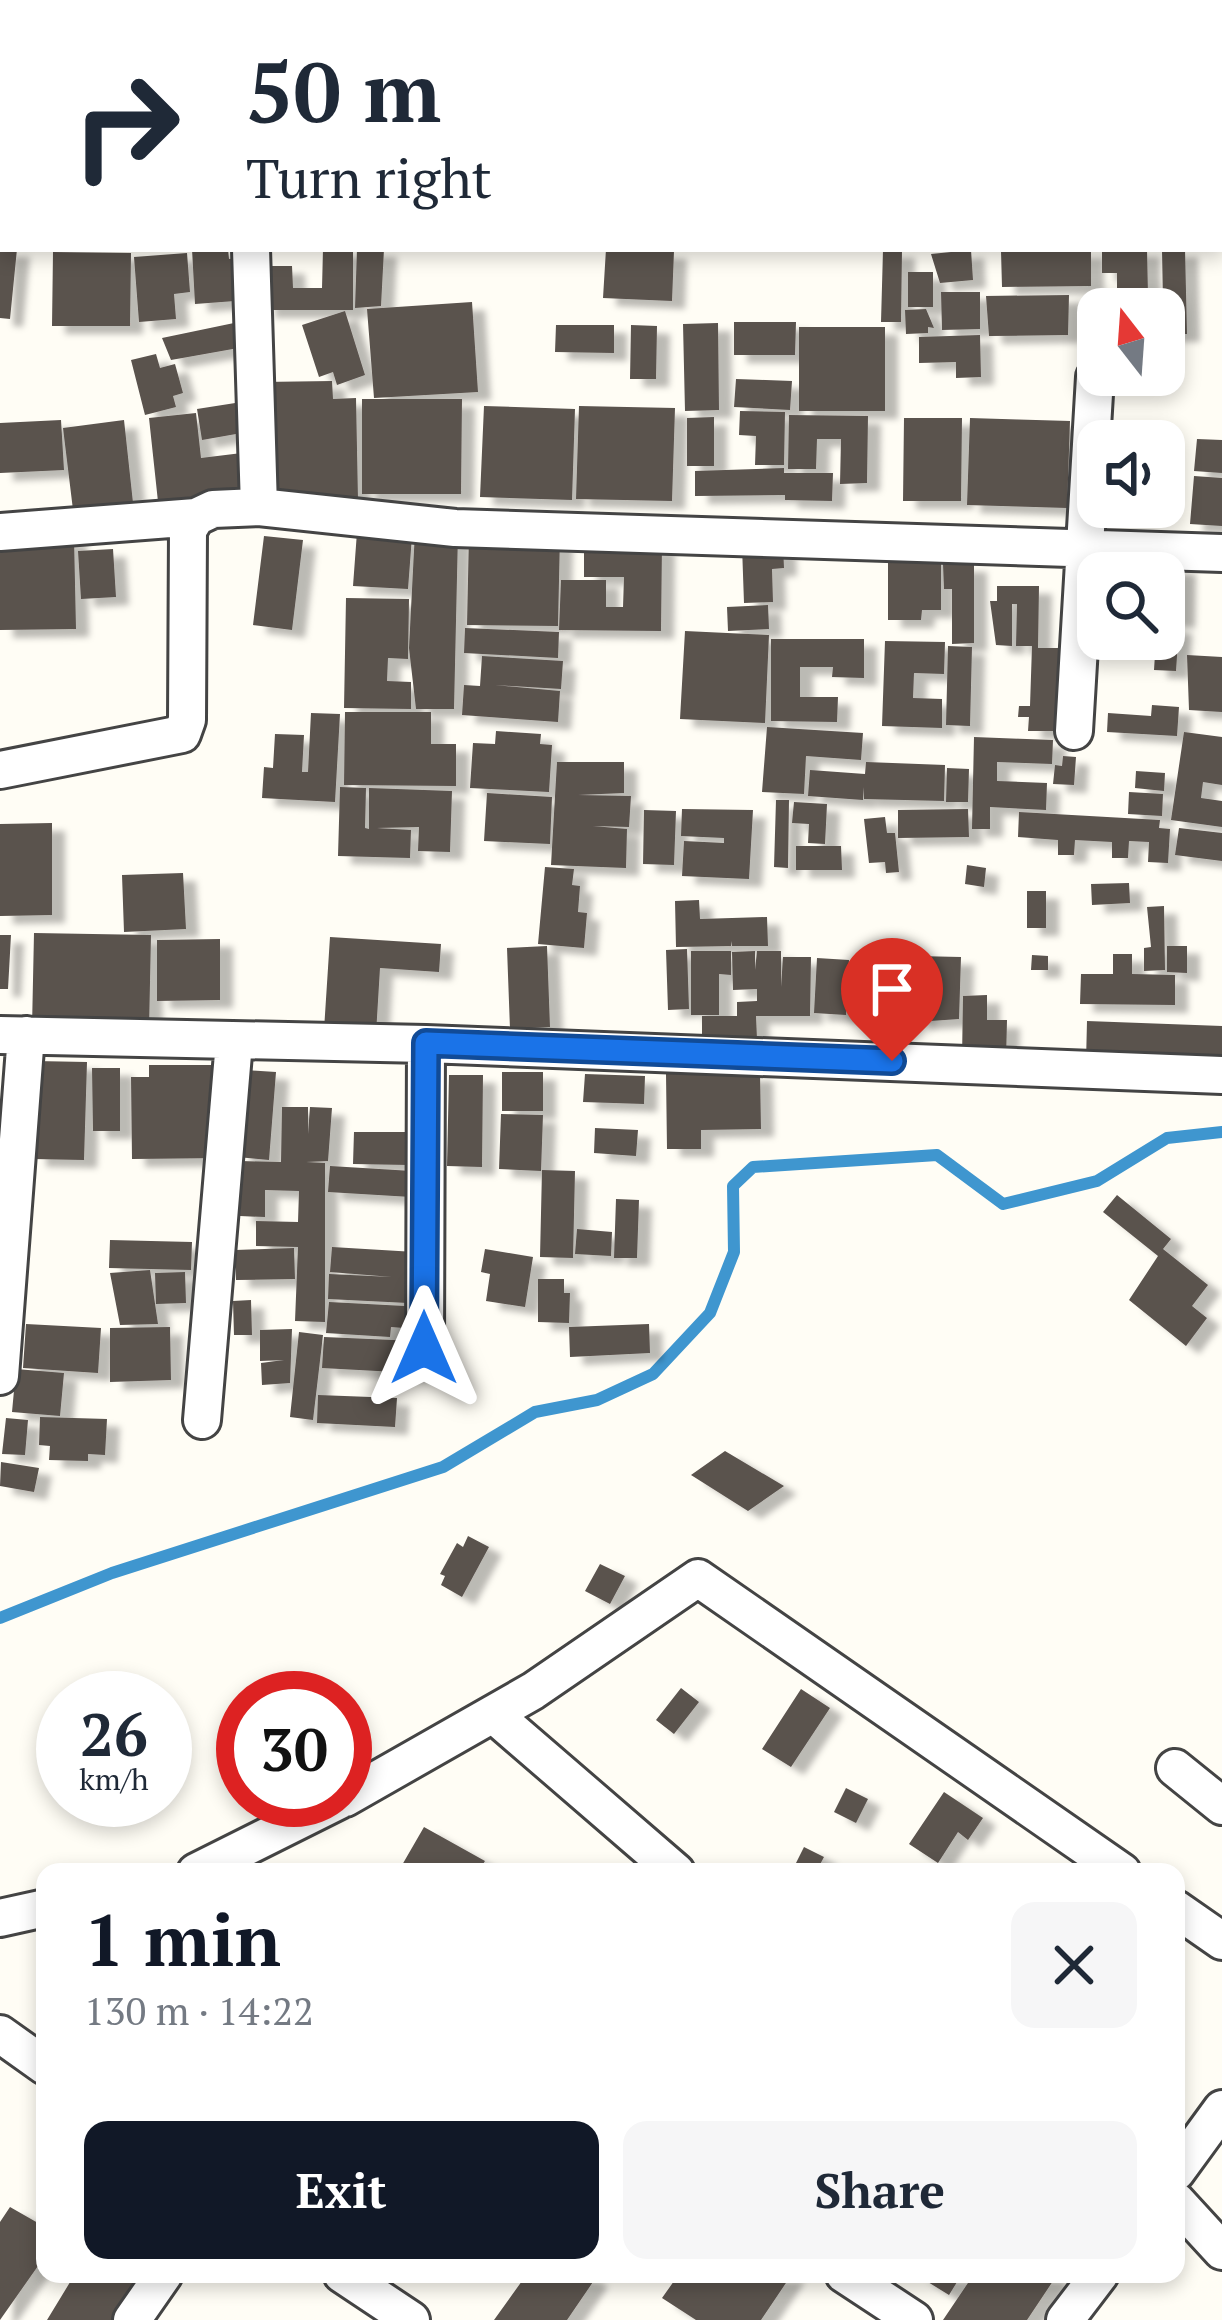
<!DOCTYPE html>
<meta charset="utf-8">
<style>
:root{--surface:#fff;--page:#f6f6f7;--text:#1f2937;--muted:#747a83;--accent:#111827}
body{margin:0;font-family:"PT Serif",serif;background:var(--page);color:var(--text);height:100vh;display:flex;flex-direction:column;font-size:45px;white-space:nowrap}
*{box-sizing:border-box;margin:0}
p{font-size:39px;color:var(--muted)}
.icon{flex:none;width:66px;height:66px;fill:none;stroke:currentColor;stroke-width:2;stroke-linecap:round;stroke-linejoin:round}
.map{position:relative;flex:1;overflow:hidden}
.sheet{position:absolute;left:36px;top:1863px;width:1149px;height:420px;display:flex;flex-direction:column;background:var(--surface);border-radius:24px;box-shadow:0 6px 18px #0003}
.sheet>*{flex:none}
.hud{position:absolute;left:0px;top:0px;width:1224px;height:252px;box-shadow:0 6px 18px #0003;background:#fff;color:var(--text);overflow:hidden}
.needle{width:78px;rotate:343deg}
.buttons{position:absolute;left:1077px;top:288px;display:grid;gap:24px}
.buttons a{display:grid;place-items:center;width:108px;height:108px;border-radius:24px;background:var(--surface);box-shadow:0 6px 18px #0003;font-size:60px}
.speed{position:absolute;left:36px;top:1671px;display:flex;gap:24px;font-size:60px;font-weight:700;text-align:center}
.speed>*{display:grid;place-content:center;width:156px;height:156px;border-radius:50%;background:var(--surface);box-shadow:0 6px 18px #0003;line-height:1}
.speed small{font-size:30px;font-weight:400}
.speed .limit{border:18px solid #d22;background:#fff;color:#111}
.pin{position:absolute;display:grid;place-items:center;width:102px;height:102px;color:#fff;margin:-123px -51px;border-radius:50% 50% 50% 0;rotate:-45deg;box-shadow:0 0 12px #0007}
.pin .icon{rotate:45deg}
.me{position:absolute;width:132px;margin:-66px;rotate:0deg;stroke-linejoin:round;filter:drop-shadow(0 0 9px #0008)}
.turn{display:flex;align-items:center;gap:42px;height:252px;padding:0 48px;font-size:54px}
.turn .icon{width:156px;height:156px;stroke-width:2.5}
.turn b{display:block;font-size:84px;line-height:102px}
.round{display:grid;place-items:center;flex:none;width:126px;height:126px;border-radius:24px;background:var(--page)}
.head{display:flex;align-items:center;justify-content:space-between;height:204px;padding:0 48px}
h1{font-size:72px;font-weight:800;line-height:90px;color:var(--accent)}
.primary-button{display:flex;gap:24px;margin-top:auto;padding:24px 48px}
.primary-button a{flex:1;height:138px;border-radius:24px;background:var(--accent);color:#fff;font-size:48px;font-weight:800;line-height:138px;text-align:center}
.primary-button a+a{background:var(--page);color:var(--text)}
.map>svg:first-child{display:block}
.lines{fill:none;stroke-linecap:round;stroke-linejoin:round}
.stream{stroke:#3f96cf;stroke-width:12}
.building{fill:#5a524d;filter:url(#shadow)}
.minor-casing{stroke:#444;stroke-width:42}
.minor{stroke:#fff;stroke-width:36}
.route-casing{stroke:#114b97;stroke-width:30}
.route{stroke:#1a73e8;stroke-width:21}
</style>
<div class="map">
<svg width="1222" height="2320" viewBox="0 0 1222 2320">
<defs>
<filter id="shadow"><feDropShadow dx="13" dy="8" stdDeviation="3" flood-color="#0004"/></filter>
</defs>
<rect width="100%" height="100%" fill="#fffdf5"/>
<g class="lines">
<!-- stream -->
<path class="stream" d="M0,1618L112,1573L443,1467L535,1412L597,1400L653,1374L710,1313L734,1252L733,1186L753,1167L937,1155L1003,1204L1097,1181L1167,1138L1222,1132"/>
</g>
<!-- building -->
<path class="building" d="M0,249H17L10,319L0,318Z
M192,249H228L229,259L241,258L235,301L195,304Z
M323,249H353V310H262L263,266H292L293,288H322Z
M357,249H384L381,306L355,308Z
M606,249L674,251L672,301L603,298Z
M1102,249H1147L1148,295L1117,296V273H1102Z
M1185,249L1187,334H1164V309H1112V304L1163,303L1162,250Z
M883,250H902L901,322H881Z
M971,250L973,280L940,283L931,254Z
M1091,250V286L1002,287L1001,251Z
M53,252L131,253L130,326H52Z
M187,253L190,292L174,294L176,319L139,322L134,257Z
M908,272H933V307H908Z
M941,292H980V329L942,330Z
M1069,295L1068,335L989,336L986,296Z
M472,302L478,392L374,398L367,309Z
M926,309L934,328L928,327V333L906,334L905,310Z
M345,311L365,375L337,385L333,372L319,377L302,325Z
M734,322H796L795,355H734Z
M234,323L244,347L171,360L162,338Z
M718,323L719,410L685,411L683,324Z
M556,325H614V353L555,352Z
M631,325L657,326L656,379H630Z
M799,327H885V411H799Z
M980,335L981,377L956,378V362L919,363V337Z
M156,354L160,368L175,364L183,393L173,396L176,407L145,415L131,360Z
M736,379L792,381L790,410L734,407Z
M332,381L333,399L356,398L358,500L264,502L262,382Z
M362,399H462L461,494H362Z
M248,401L253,431L202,440L197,409Z
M484,406L575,409L572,500L480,497Z
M579,406L675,408L672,501L576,499Z
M740,411L785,412L784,465H755L756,436L739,435Z
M196,413L201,458L250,452L255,499L159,511L149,418Z
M789,415L868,416L867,483L840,484L841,439H817L816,469H788Z
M714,417V466H687V418Z
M904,418H962L961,501H903Z
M970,418L1070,421L1067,508L967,505Z
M61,420L64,470L0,473V423Z
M124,420L134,512L74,518L63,428Z
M1197,439L1222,440V473L1194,471Z
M784,468V473H833L832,501L785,500V495L695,496V471Z
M1194,476L1222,478V526L1190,524Z
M415,531L458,533L454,709H416L409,648Z
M357,532L412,536L408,589L353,586Z
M469,534L560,535L558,626L467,625Z
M264,536L303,540L292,630L253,625Z
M74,537L76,629L0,630V538Z
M584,543L662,544L661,631L559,630L561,580H606V607H623L624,577H584Z
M783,545L784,568L772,569L773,602L744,603L742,546Z
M113,549L116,597L81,599L78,551Z
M888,552H941V610H922L921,620H888Z
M943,564H974V643L952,644V589H944Z
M1156,566H1183L1182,620L1164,619V573H1156Z
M997,586H1039L1038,648H1064L1060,731H1028L1029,717H1018L1019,706H1030L1032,646H1016L1017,604H1012V646L996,645L990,601H997Z
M346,598L409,599L408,659L388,658L387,681L411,682V709L344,708Z
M768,605L769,629L728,631L727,607Z
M1164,625L1179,626L1176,671L1154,670L1156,639H1164Z
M465,628L559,632L558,658L464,653Z
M685,631L769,635L765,723L680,719Z
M771,639H864V678L832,677L833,667H800V697H838L837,722L771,721Z
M885,641L945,642L944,674L914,673L913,698L942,699V728L882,726Z
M948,646L972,647L970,726L946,725Z
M1187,655L1222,657V712L1189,710Z
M482,656L563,661L561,689L495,685L560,691L558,722L462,715L464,685L480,686Z
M1152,705L1179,707L1177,736L1107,732L1108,713L1151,716Z
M345,712H431V744H456V786L344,785Z
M311,713L340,714L335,802L262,798L264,767L273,768L275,734L304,735L302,772H308Z
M767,727L863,733L861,760L806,756L804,794L762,792Z
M496,731L541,734L540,744L552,745L549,792L470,788L473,743L495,744Z
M1184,732L1222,737V785L1203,782L1201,798L1222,801V827L1171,820Z
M974,737L1053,740L1052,764L997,762V781L1047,783L1046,810L990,807V829H972Z
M1063,756L1076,757L1074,785L1053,784L1055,765L1062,766Z
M557,762H624V793L578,795L631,796L629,827L593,826L627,829L626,868L551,865Z
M866,762L945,765L944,801L864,799L863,787V800L808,796L810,770L865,774Z
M947,768L969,769L968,802H946Z
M1136,771L1165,773L1164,791L1135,788Z
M340,787L366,788L365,828L369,829V788L452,791L450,852L418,851L419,827L377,828L411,830L410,858L338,856Z
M1129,792L1163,794L1162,816L1128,814Z
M487,793L552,797L550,844L484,841Z
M776,800H789L788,868L774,867Z
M794,802L827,804L825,844L808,843L809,824L792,823Z
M682,809L753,810L749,879L682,876L684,841L724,843V838L681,836Z
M968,809L969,837L898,838V810Z
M644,810L676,811L674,865L643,864Z
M1019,812L1160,820L1159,828L1170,829L1168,863L1148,862L1149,842L1129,841L1128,858H1112V842L1075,840L1074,855H1058V840L1018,837Z
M885,817L887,833H895L899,872L886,873L885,862L869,863L864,819Z
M52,823V915L0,916V824Z
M1179,828L1222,833V861L1175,855Z
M796,846H841L842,870H796Z
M967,865L986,868L984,887L965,884Z
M545,867L574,869L572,885L580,886L578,912L587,913L584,948L538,944Z
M183,873L186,929L124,932L122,875Z
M1129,883L1130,903L1092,905L1091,884Z
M1027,891H1046V928H1027Z
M699,900L700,919L767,917L768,946H732L731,941V946L676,947L675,901Z
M1164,906L1165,970L1144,971V948L1151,947L1147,907Z
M34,933L151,935L149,1030L32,1028Z
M0,935H11L8,989H0Z
M330,937L441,944L439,972L380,968L376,1034L324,1030Z
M220,939V1000L157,1001V940Z
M547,946L550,1027L510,1029L507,948Z
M1167,946H1187V973L1167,972Z
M687,949L689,1009L668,1010L666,950Z
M691,951H731V975L719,974V1015H691Z
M755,951V970L757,951H781V987L783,957H811L810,1016H756L757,1039L702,1040V1016H737V1002L757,1001V989L733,990L732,952Z
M1113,954H1132V974L1175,975V1005L1080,1004L1081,974H1113Z
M872,955L961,957L959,1019L916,1022V984L915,1000L899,999L898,1023L871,1022Z
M1032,955L1048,956V970H1031Z
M817,958L849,960L846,1015L814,1013Z
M987,995V1020H1007L1006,1060L962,1059L963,996Z
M1087,1021L1222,1026V1067L1086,1062Z
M35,1061L87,1062L84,1160L33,1159Z
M149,1065H221L222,1158L132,1159L131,1077H149Z
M92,1068H120V1131H93Z
M245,1070L276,1072L269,1160L237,1157Z
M502,1072H543V1111H502Z
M760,1073L761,1129L701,1130V1149H667L666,1074Z
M585,1074L645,1076L644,1104L583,1102Z
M449,1075H483L482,1167L447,1166Z
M282,1107H308V1134L310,1107L332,1108L328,1161L306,1162L325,1163V1322L295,1321L298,1247L256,1246V1221L298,1222L299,1191L265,1190V1217L240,1216L241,1161L281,1162Z
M501,1114L543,1115L541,1171L499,1169Z
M595,1128L638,1130L636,1156L594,1153Z
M354,1132H410L409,1165L353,1164Z
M330,1166L412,1171L411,1197L328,1192Z
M542,1170L575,1171L573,1258L540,1257Z
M1117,1195L1171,1239L1163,1249L1208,1285L1192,1306L1207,1318L1186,1346L1129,1300L1158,1256L1103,1212Z
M616,1199L639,1200L637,1258H614Z
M577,1229L612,1232L611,1256L575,1254Z
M110,1240L192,1242L191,1270L109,1268Z
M332,1247L415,1252L408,1303L328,1299L329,1274L392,1277L330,1272Z
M294,1248L295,1279L236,1280V1250Z
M485,1249L533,1257L525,1307L486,1301L490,1274L481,1272Z
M150,1270L158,1324L120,1325L110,1273Z
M185,1272L186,1303L156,1304L155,1273Z
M538,1279H564V1293H570L569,1323L538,1322Z
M251,1300L252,1335H234L233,1301Z
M329,1302L405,1306L404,1328L391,1327L390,1337L326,1333Z
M26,1324L101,1328L98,1373L23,1368Z
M649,1324L650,1353L570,1357L569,1327Z
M170,1327L171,1380L110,1382V1328Z
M292,1329L290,1383L262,1385L261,1363L284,1360L260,1361V1330Z
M299,1332L323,1335L313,1420L290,1417Z
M324,1337L416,1341L414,1373L322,1368Z
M16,1369L64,1373L60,1416L12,1412Z
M318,1395L397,1398L395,1427L317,1423Z
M40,1417L107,1419L105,1455L88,1454V1461L49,1460L50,1446L39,1445Z
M6,1418L28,1420L25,1455L2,1454Z
M725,1451L784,1486L748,1511L691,1475Z
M1,1462L39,1468L34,1492L0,1486Z
M468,1536L489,1547L462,1597L441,1585L445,1576L440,1574L457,1543L463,1547Z
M600,1564L625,1576L610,1604L585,1591Z
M681,1688L699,1702L674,1734L656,1720Z
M801,1689L830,1708L791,1767L762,1749Z
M846,1788L868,1799L856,1823L834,1812Z
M944,1792L983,1818L968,1840L958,1832L938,1863L909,1844Z
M424,1827L485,1861L478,1872H398Z
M804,1847L824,1857L816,1872L792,1871Z
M10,2207L45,2227V2256L0,2320V2222Z
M75,2274H148L120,2320H47Z
M527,2274H587L595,2279L567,2320H494Z
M679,2274H792L761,2320H696L662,2298Z
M915,2274H962L949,2295Z
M974,2274H1049L1055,2278L1027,2320H943Z"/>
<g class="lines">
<defs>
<path id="minor" d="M0,129H3
M1221,133H1222
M251,249L259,507
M0,532L196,517
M1074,731L1095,377
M0,770L182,734L187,720L188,530L196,517L213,509L259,507L455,528L1222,553
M0,1035L426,1044L1222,1075
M425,1348L426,1044
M0,1376L26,1035
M202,1420L234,1042
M493,1714L676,1872
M1175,1768L1222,1806
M345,1798L533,1691L698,1578L1122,1872
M196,1872L340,1800
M1176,1909L1222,1941
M0,1918L45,1908
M0,2034L45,2066
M1176,2172L1222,2109
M1176,2201L1222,2251
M342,2274L411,2320
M844,2274L914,2320
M132,2320L164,2274
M1065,2320L1100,2274"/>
</defs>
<!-- minor casing -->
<use href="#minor" class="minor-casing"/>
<!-- minor -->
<use href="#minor" class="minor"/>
</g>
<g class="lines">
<defs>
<path id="route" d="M424,1348L426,1043L892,1061"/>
</defs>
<!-- route casing -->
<use href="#route" class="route-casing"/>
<!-- route -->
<use href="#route" class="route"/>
</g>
</svg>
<div class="buttons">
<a><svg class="needle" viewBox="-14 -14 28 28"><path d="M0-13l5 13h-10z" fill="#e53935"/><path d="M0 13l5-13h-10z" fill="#747a83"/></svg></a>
<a><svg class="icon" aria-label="sound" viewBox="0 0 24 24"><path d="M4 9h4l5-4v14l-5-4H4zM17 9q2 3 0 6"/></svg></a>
<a><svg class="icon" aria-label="search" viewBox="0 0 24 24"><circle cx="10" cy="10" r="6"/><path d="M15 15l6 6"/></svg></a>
</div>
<div class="speed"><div>26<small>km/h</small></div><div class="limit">30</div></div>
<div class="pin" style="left:892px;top:1061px;background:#d93025"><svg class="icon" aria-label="arrive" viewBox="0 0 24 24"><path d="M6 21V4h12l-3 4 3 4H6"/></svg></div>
<svg class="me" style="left:424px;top:1348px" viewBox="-20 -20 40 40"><path d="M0-17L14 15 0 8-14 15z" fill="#1a73e8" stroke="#fff" stroke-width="4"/></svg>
<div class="hud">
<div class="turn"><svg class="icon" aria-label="right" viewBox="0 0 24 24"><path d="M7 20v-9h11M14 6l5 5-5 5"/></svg><div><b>50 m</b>Turn right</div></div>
</div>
<section class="sheet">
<div class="head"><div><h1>1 min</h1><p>130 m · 14:22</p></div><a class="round"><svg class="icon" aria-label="close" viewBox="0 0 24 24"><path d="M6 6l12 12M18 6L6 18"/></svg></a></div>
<div class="primary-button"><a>Exit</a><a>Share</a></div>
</section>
</div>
